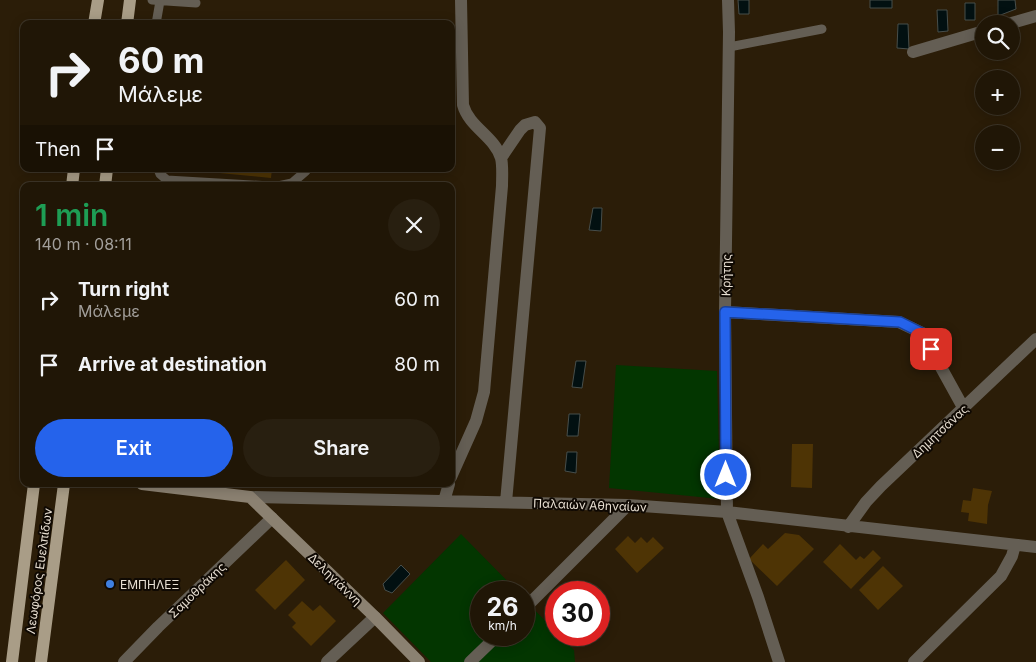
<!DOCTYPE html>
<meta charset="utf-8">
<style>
:root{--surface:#201606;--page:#281f10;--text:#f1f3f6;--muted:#a29f9b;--line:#3d3528;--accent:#2563eb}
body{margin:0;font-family:Inter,sans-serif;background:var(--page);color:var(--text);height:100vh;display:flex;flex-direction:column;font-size:19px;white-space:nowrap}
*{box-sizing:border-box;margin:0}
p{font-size:16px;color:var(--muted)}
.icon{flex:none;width:28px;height:28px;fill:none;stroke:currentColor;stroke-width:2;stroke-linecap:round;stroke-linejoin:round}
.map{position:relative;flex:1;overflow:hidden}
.drawer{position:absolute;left:20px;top:182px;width:435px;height:305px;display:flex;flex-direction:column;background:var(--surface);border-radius:10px;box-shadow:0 2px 12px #0003,0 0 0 1px var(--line)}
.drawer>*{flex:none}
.hud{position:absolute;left:20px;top:20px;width:435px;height:152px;border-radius:10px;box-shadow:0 2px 12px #0003,0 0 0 1px var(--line);background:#201606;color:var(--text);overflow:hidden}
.controls{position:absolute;left:975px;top:15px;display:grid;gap:10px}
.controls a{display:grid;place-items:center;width:45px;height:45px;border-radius:50%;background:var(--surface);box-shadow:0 2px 12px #0003,0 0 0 1px var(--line);font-size:25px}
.speed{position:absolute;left:470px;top:581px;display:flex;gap:10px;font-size:25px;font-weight:700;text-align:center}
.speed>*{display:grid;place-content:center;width:65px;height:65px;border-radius:50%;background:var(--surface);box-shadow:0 2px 12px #0003,0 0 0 1px var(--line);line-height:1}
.speed small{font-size:12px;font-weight:400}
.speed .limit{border:8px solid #d22;background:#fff;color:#111}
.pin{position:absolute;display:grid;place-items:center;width:42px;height:42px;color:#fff;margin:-21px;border-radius:10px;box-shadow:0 2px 8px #0006}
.me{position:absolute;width:55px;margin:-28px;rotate:0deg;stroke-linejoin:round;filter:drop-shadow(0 0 4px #0008)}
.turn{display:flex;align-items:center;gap:18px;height:105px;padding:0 15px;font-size:22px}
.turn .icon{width:65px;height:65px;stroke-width:2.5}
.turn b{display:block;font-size:35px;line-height:42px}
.then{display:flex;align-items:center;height:48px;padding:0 15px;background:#0003;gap:10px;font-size:19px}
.round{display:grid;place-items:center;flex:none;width:52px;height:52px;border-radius:26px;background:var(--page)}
.overview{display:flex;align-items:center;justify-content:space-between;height:85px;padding:0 15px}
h1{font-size:30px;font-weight:600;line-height:38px;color:#1e9e55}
.primary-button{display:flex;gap:10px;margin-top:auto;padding:10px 15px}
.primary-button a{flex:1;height:58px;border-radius:30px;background:var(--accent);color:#fff;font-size:20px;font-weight:600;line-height:58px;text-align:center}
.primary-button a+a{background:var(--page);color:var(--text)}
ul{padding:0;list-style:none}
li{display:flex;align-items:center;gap:15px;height:65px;padding:0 15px}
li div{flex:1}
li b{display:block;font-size:19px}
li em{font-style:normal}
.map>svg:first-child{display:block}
.green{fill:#033600}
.water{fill:#021011;stroke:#474e4b}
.building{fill:#4e3405}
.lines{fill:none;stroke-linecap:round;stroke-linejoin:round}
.lane{stroke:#645e54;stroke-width:9}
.street{stroke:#645e54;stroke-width:12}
.secondary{stroke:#8b8171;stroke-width:12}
.primary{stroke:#a99d87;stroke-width:12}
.route-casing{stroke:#184099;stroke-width:12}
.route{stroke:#2563eb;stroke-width:9}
.shop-dot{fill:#3f7fe0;stroke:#0f0903;stroke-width:2}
.labels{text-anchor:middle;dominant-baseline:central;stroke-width:4;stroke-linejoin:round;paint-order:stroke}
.street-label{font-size:12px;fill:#e8dfd2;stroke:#0f0903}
.poi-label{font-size:12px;fill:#e8dfd2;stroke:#0f0903;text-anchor:start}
</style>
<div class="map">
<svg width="1036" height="662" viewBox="0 0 1036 662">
<rect width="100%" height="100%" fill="#2b1d08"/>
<!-- green -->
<path class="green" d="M616,365L717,371L720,499L609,488Z
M461,534L518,592H481V635H524V599L556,632V635H559L574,650L575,662H431L383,613Z"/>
<!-- water -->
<path class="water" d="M738,0H749V14H739Z
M870,0H892V8H870Z
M998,0H1015L1016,9L998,16Z
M965,3H975V20H965Z
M937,10H947L948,31L938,32Z
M898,24H908L909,49L897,48Z
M593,208H602L601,231L589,230Z
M576,361H586L582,388L572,387Z
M569,414H580L578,436H567Z
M567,452H577L576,473L565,471Z
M401,565L410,574L392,593L385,590L383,584Z"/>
<!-- building -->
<path class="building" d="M188,169H272L271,178L188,170Z
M792,444H813L812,488L791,487Z
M973,488L992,491L988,505L987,524L968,521L969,513L961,512L963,500L971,501Z
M785,533L799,535L814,549L777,586L749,559L763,544L768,549Z
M628,536L635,543L641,537L647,543L653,537L664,548L637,573L615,549Z
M840,544L856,560L860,556L864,559L873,550L881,558L851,589L823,562Z
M286,560L305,580L275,610L255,590Z
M883,566L903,586L878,610L859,590Z
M302,601L313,611L320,605L336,621L311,646L292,627L296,623L288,615Z"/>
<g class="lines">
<!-- lane -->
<path class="lane" d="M152,0L196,3
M156,24L160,1
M729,47L822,29
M158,169L160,174L167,180L270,186
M278,186L292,183L306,171V169"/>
<!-- street -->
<path class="street" d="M728,0L729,32L725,312L727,512L758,597L779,662
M1008,24L1036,16
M913,52L984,31
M501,158L520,130L525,125L535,122L540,128L506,502
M725,312L899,322L922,333L964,409
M451,477L476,421L484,392L502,186C502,177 503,166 501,158C495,137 469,127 463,105L461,0
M250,497L628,505L727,512L1036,547
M444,501L449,484
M848,527L866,502L881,486L1036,339
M524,609L628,505
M124,662L158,627L272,518
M327,662L375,617
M470,662L498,635
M914,662L1001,576L1012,556L1015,545"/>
<!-- secondary -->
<path class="secondary" d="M142,484L250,497L375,617L419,662"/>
<!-- primary -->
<path class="primary" d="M94,24L98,0
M127,24L130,0
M72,186L74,169
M105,186L107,169
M12,662L34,484
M41,662L64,484"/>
</g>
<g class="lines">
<defs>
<path id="route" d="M726,475L725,312L900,322L922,333L931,349"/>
</defs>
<!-- route casing -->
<use href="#route" class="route-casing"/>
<!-- route -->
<use href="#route" class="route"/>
</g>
<!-- markers -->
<circle class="shop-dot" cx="110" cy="584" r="5"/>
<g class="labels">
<!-- street labels -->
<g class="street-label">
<text transform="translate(726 275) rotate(-89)">Κρήτης</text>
<text transform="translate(940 431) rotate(-43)">Δημητσάνας</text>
<text transform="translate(590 505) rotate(2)">Παλαιών Αθηναίων</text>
<text transform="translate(39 571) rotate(-82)">Λεωφόρος Ευελπίδων</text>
<text transform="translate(335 579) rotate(44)">Δεληγιάννη</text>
<text transform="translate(197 590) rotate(-44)">Σαμοθράκης</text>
</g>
<!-- poi labels -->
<g class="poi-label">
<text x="120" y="584">ΕΜΠΗΛΕΞ</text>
</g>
</g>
</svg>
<div class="controls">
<a><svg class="icon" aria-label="search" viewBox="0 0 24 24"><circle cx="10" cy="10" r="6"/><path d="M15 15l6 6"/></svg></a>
<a>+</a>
<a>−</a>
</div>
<div class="speed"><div>26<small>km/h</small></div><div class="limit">30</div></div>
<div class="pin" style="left:931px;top:349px;background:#d93025"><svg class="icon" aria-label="arrive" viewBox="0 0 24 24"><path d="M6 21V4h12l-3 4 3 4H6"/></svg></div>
<svg class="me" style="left:726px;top:475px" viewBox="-20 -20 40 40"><circle r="17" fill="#2563eb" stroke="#fff" stroke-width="3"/><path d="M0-11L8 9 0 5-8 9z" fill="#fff"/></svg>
<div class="hud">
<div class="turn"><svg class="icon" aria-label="right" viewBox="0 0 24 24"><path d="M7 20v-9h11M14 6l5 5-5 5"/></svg><div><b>60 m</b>Μάλεμε</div></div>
<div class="then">Then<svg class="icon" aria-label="arrive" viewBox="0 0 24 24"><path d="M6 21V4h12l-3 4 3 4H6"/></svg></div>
</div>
<section class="drawer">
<div class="overview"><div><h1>1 min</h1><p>140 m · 08:11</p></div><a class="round"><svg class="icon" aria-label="close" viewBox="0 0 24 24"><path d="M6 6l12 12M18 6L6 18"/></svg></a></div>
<ul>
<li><svg class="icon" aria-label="right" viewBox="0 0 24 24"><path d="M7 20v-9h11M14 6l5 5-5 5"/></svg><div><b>Turn right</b><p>Μάλεμε</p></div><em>60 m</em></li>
<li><svg class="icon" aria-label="arrive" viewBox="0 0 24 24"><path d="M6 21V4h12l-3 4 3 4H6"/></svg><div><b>Arrive at destination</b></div><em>80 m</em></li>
</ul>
<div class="primary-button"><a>Exit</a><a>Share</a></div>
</section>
</div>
